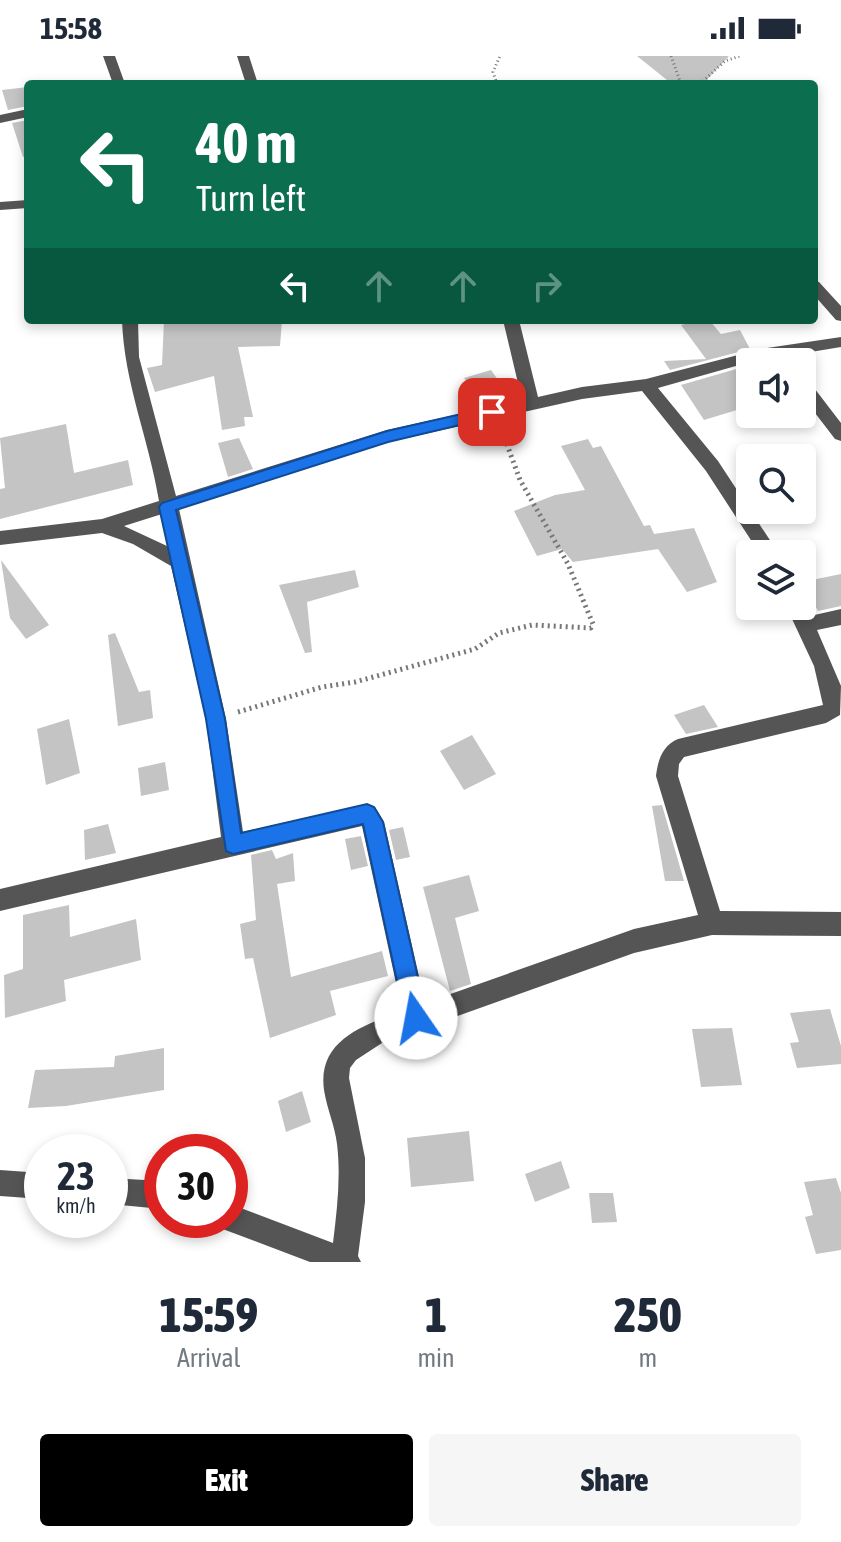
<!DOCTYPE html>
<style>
:root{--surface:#fff;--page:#f6f6f7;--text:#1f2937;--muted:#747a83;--accent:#000}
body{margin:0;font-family:"Asap Condensed",sans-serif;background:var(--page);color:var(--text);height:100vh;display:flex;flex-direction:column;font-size:30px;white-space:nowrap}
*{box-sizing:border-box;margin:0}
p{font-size:26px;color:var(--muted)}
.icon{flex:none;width:44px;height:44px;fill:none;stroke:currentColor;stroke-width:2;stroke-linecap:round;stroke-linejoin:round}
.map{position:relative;height:1206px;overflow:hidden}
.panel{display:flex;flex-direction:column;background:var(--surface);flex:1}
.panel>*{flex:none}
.hud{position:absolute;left:24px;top:24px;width:794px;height:244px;border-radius:8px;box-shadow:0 4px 12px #0003;background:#0b6e4f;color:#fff;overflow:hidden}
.buttons{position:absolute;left:736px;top:292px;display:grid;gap:16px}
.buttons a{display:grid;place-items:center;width:80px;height:80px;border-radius:8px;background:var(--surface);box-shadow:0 4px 12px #0003;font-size:40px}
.speed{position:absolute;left:24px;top:1078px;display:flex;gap:16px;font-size:40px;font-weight:700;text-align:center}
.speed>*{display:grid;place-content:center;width:104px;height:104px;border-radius:50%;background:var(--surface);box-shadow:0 4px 12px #0003;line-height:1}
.speed small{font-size:20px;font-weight:400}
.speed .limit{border:12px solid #d22;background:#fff;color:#111}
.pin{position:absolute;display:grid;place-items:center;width:68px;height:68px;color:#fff;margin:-34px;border-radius:16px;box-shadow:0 4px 12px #0006}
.me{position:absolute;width:88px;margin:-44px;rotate:348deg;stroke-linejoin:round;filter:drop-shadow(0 0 6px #0008)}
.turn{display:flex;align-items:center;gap:28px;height:168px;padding:0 40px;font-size:36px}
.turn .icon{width:104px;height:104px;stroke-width:2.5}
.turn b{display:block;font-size:56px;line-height:68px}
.lanes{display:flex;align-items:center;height:76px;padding:0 40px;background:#0003;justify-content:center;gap:40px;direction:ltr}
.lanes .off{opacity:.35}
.eta{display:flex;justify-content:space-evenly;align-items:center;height:136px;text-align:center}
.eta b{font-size:48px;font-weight:800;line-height:56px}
.cta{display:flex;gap:16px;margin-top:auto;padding:16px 40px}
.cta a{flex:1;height:92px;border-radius:8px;background:var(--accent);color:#fff;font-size:32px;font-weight:800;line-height:92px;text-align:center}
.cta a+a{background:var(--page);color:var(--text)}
.status{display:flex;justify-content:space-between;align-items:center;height:56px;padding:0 40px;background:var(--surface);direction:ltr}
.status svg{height:22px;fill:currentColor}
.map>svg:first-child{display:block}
.building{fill:#c4c4c4}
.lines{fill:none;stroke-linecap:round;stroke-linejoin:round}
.path-far1{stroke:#777;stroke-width:3;stroke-dasharray:1 3;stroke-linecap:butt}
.path{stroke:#777;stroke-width:5;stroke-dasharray:2 4;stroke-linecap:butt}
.minor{fill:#555;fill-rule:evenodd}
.route{fill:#1a73e8;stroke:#114b97;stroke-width:2}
</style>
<div class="status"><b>15:58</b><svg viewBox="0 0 49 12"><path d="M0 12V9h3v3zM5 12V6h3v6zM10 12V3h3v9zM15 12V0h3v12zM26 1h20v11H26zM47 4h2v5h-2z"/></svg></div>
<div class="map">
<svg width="841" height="1206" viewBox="0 0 841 1206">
<rect width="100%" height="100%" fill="#fff"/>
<!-- building -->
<path class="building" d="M637,0H729L703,28H672Z
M28,31V50L8,54L2,34Z
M28,64V100L23,101L12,67Z
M164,264H282L280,290L238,291L253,361H244L245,370L222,374L214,320L155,336L147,312L162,309Z
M701,264H709L721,278L740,274L750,293L670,314L664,305L706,303L681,269Z
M750,309V350L704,364L681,329Z
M491,314L508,338L481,346L464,322Z
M66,368L74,417L128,404L133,429L0,463V433L5,432L0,382Z
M239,382L253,413L228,421L218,387Z
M588,383L593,392L601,390L644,470L650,469L654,478L694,472L717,526L687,536L658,493L573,506L562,493L537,500L514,455L555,439L585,434L561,390Z
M1,504L49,569L26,583L10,562Z
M355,514L359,531L307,546L312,596L305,597L279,529Z
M841,518V550L818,555L802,526Z
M115,577L139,636L150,634L153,662L118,670L108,579Z
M704,649L718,671L686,678L674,659Z
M69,663L80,717L46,729L37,673Z
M472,679L496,718L464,734L440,695Z
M165,706L169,734L141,740L138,712Z
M662,749L684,825H665L652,750Z
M108,768L116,797L85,804L84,774Z
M403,771L410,801L396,804L389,774Z
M361,780L368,810L351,814L345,783Z
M272,794L276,803L293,797L295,825L277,828L291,921L382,895L388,920L330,935L336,959L270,982L253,902L245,903L240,868L256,864L251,799Z
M469,819L479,855L455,862L471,928L450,935L423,831Z
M69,849L70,881L136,863L141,904L64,924L66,945L5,962L4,919L23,913V859Z
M830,953L841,990V1008L797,1012L790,987L799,986L790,957Z
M732,972L742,1029L701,1031L692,973Z
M164,992V1034L66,1050L28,1052L35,1014L114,1011L115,1000Z
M302,1035L311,1066L286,1076L278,1045Z
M469,1075L474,1125L411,1131L407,1082Z
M561,1105L570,1132L535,1146L525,1118Z
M836,1122L841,1137V1194L816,1198L805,1161L813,1159L804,1126Z
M589,1137H613L617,1166L592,1167Z"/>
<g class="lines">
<!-- path-far1 -->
<path class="path-far1" d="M671,0L681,28
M497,28L493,16L500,0
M700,28L725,5L740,0"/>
<!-- path -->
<path class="path" d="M238,656L322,631L355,626L475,593L499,577L532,569L591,572L593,568L568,508L520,424L502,375"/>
<!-- minor -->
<path class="minor" d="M103,0H115L124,25L122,28H110L112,25Z
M237,0H249L258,28H246Z
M28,53V61L0,67V59Z
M28,144V152L0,154V146Z
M814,224L819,226L841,250V265L836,264L814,239Z
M122,264H138L139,301L176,440L387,374L522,344L503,264H519L538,341L582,331L646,323L761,293L841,281V291L750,306L658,332L718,405L779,498H760L706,415L642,335L582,343L388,386L179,453L226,663L243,776L367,748L375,751L384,766L425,947L634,873L698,859L656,720C658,704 662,690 678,683L823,649L814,610L786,550H802L803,544L810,560L841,553V569L817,574L841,630L840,659L826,667L684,701L679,708L678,720L720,855L841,856V880L712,879L634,897L382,987L356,1004L350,1012L349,1022L365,1102V1146L358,1200L361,1206H310L220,1172L217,1164H230V1148L333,1187C337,1154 341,1121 337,1088C335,1070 327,1053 324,1034C317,984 364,969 402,955L362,770L0,855V833L221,781L206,663L171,510L133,488L102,477L0,489V475L102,463L159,445C149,383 124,327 122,264ZM162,458L167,490L124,470Z
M802,322L808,324L841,367V385L835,383L802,340Z
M0,1114L42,1117V1143L0,1140Z
M110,1122L162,1125V1153L110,1148Z"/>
</g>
<!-- route -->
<path class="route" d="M492,351L500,356L498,360L388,386L176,454L225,663L241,777L367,748L374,751L383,766L427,962L424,970L416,973L408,970L405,962L363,768L233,798L226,795L206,663L159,451L162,447L387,375Z"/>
</svg>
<div class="buttons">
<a><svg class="icon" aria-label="sound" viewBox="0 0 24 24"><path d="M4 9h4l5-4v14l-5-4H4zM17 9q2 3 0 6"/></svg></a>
<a><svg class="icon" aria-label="search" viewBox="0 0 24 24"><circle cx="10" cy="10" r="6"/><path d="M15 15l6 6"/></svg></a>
<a><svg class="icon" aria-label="layers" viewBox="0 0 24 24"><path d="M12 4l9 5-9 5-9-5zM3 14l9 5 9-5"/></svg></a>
</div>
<div class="speed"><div>23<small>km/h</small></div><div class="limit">30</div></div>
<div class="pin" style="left:492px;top:356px;background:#d93025"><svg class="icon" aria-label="arrive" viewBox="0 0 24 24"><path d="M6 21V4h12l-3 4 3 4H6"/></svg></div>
<svg class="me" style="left:416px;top:962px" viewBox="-20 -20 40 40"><circle r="19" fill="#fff"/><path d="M0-13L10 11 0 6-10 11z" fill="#1a73e8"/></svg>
<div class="hud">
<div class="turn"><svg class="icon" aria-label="left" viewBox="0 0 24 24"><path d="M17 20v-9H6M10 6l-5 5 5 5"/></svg><div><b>40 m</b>Turn left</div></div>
<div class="lanes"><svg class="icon" aria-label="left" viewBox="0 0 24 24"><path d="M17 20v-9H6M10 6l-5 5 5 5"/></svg><svg class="icon off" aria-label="ahead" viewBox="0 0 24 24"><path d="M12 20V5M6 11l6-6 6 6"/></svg><svg class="icon off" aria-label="ahead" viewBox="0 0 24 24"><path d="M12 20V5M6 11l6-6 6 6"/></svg><svg class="icon off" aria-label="right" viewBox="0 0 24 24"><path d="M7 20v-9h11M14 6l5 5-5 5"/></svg></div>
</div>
</div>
<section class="panel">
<div class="eta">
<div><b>15:59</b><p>Arrival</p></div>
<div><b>1</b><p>min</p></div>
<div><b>250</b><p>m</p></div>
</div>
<div class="cta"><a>Exit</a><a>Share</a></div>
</section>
